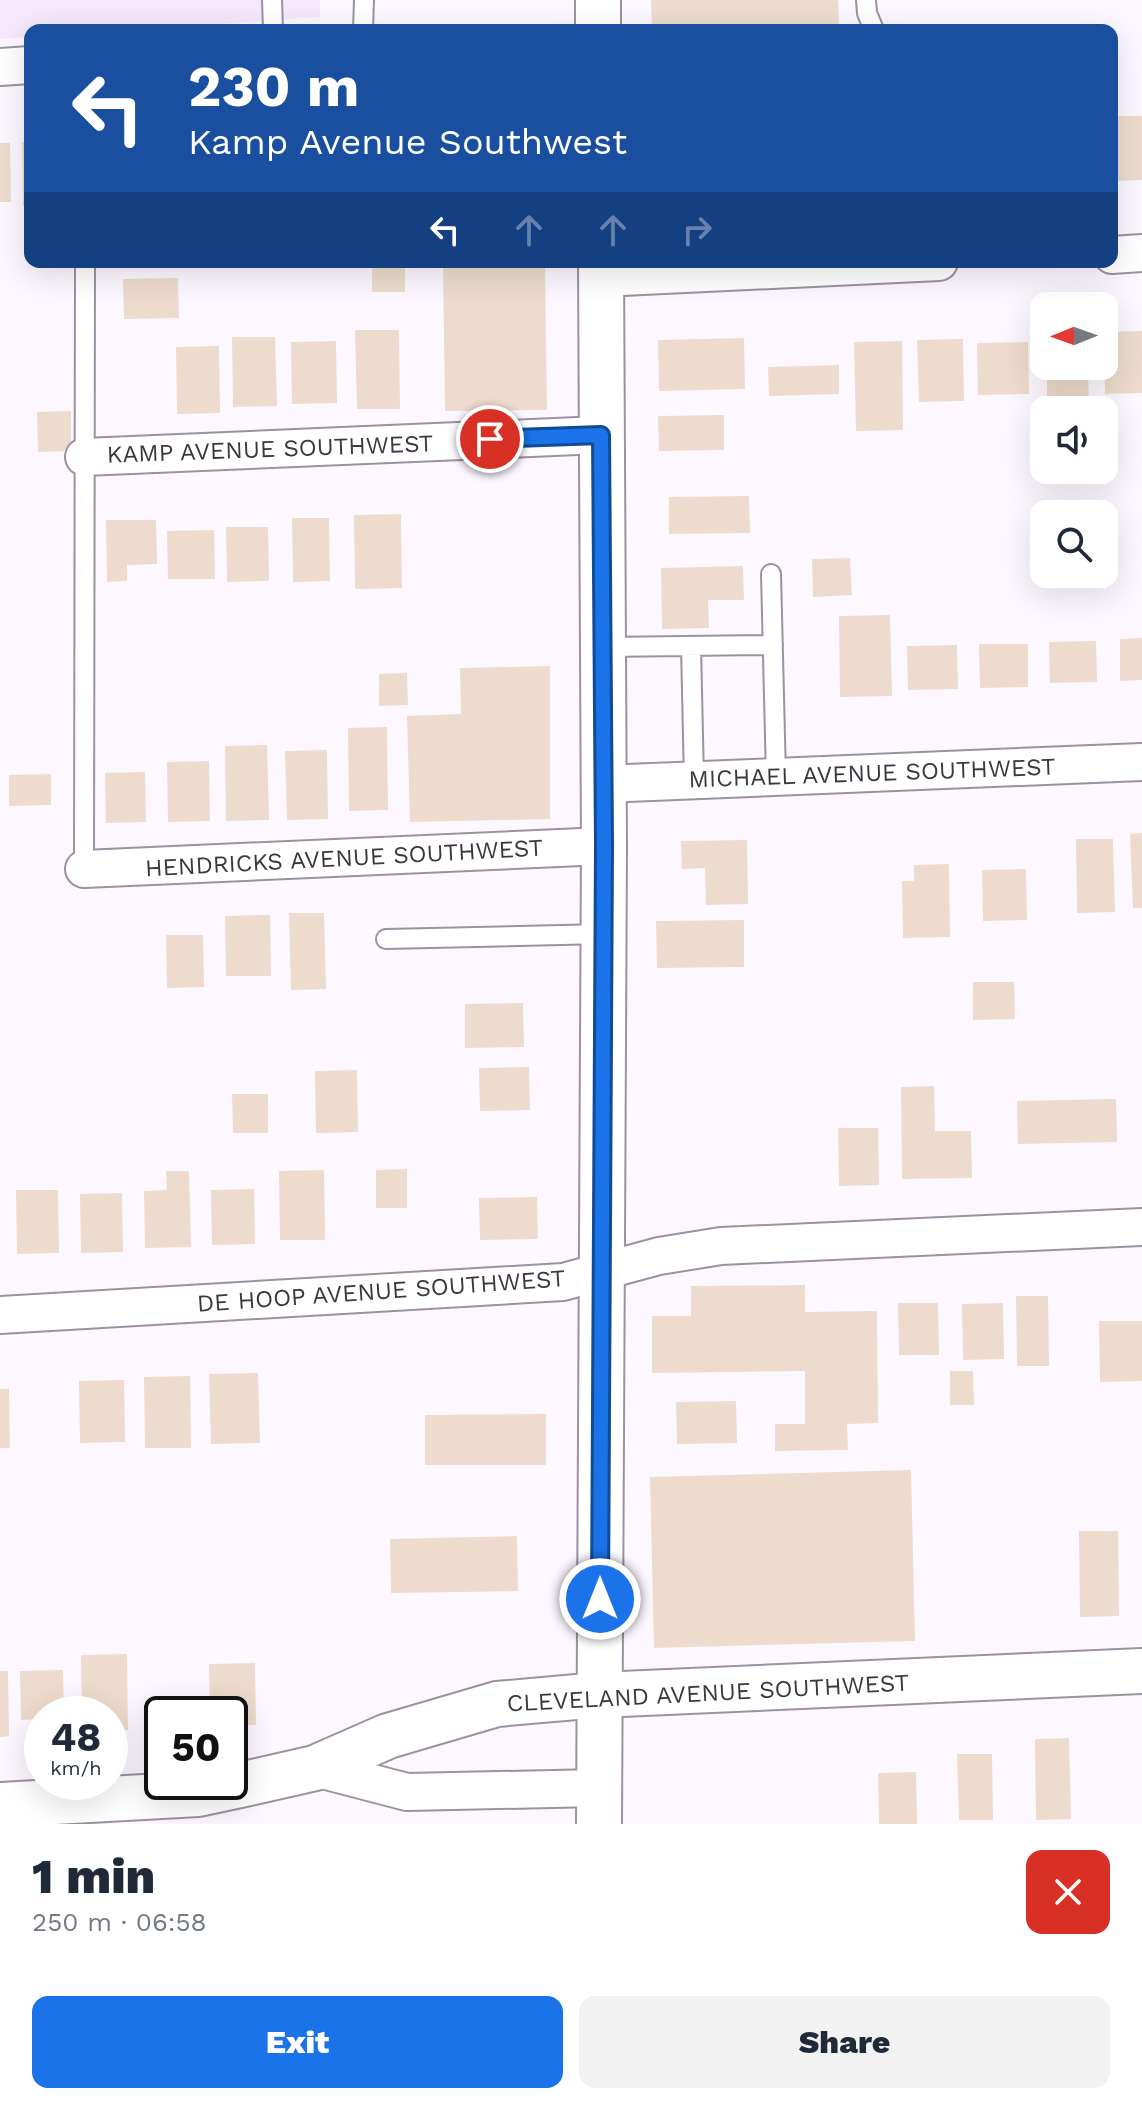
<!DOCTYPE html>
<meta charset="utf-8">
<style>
:root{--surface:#fff;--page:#f2f2f3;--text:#1f2937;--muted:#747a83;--accent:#1a73e8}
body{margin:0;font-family:"Work Sans",sans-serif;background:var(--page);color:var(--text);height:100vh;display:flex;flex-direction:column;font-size:30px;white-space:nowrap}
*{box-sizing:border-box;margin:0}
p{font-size:26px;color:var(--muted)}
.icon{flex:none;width:44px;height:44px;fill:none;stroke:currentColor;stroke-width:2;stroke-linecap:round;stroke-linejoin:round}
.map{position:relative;height:1824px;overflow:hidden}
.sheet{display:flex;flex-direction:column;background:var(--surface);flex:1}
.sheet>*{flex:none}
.hud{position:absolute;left:24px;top:24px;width:1094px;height:244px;border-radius:16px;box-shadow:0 8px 32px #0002;background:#1a4fa0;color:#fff;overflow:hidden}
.needle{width:52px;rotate:269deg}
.fabs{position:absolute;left:1030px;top:292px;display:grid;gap:16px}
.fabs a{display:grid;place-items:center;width:88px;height:88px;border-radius:16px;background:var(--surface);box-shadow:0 8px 32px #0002;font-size:40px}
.speed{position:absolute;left:24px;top:1696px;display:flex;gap:16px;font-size:40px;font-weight:700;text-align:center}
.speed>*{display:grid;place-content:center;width:104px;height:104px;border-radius:50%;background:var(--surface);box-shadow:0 8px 32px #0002;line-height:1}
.speed small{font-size:20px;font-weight:400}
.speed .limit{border:4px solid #111;border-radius:12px;background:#fff;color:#111}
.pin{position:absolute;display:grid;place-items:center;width:68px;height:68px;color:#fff;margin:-34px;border:4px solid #fff;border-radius:50%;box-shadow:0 2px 8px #0007}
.me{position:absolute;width:88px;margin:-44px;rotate:0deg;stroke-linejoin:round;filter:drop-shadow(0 0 6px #0008)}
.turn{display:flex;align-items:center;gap:28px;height:168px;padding:0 32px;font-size:36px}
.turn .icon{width:104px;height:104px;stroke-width:2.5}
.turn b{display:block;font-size:56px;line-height:68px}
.lanes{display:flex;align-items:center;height:76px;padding:0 32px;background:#0003;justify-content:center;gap:40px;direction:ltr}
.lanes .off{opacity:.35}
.round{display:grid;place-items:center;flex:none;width:84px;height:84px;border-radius:16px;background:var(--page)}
.head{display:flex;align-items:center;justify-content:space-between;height:136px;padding:0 32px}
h1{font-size:48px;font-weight:800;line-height:60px}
.cta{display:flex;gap:16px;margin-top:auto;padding:16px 32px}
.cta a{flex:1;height:92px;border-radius:16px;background:var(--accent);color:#fff;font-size:32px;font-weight:800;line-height:92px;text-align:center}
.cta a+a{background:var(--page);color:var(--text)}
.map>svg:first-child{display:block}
.built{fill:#f7e9fc}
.building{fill:#eddccd}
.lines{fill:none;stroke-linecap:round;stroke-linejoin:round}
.service-casing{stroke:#9d91a1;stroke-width:22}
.minor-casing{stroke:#9d91a1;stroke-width:40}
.tertiary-casing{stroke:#9d91a1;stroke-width:48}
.secondary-casing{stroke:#9d91a1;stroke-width:48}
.service{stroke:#fff;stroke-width:18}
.minor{stroke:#fff;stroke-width:36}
.tertiary{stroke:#fff;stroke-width:44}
.secondary{stroke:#fff;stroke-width:44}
.route-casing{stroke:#114b97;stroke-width:20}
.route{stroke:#1a73e8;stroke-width:14}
.labels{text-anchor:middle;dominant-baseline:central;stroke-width:8;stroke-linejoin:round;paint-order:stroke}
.street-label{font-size:24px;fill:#3c373e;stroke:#fff}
</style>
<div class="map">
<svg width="1142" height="1824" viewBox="0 0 1142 1824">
<rect width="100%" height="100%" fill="#fdf8ff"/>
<!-- built -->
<path class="built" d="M0,0H320V17L128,30H30V37L0,39Z"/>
<!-- building -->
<path class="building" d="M651,0H838L839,25L738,27V30H654L652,29Z
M1117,116H1142V180L1118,181Z
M22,142H30V206H23Z
M0,143H10L11,202H0Z
M443,262H545L547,410L445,411Z
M372,263H405V292H372Z
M178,278L179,318L124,319L123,279Z
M355,330H399L400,409H357Z
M1142,331V393L1105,394L1104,332Z
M232,337H275L277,406L233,407Z
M744,338L745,389L659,391L658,340Z
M963,339L964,401L919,402L917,340Z
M336,341L337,403L292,404L291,342Z
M902,341L903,430L856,431L854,342Z
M1028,342L1029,394L978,395L977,343Z
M219,346L220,413L177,414L176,347Z
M839,365V394L769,396L768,367Z
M1047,366H1088L1089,410H1047Z
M71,411V451L38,452L37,412Z
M724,415V450L659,451L658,416Z
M749,496L750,533L669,534V497Z
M401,514L402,588L355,589L354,515Z
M292,518H329L330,581L293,582Z
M106,520H156L157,564L127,565V581L107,582Z
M226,527H268L269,581L227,582Z
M214,530L215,579H168L167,531Z
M850,558L852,595L813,597L812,559Z
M743,566L744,600H708L709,628L662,629L661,568Z
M890,615L892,696L840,697L839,616Z
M1142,638V680L1120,681V639Z
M1096,641L1097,682L1050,683L1049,642Z
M979,644H1028V687L980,688Z
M957,645L958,689L908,690L907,646Z
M550,666V819L410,822L407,716L461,714L460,668Z
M407,673L408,705L379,706V674Z
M387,727L388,810L349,811L348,728Z
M267,745L269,820L226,821L225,746Z
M327,750L328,819L287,820L285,751Z
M209,761L210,821L168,822L167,762Z
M145,772L146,822L106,823L105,773Z
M51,774V805L9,806V775Z
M1142,833V908H1133L1130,834Z
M1076,839H1113L1115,912L1077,913Z
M747,840L748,904L706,905L705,868L682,869L681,841Z
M949,864L950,937L903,938L902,881H914V865Z
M1026,869L1027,920L983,921L982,870Z
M289,913H324L326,989L291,990Z
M270,915L271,976H226L225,916Z
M744,920V967L657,968L656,921Z
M166,935H203L204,987L167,988Z
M973,982H1014L1015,1019L973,1020Z
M523,1003L524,1047L465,1048V1004Z
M529,1067L530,1110L480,1111L479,1068Z
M357,1070L358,1132L316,1133L315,1071Z
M934,1086L935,1131H971L972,1178L902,1179L901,1087Z
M232,1094H268V1133H233Z
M1116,1099L1117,1142L1018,1144L1017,1101Z
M838,1128H878L879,1185L839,1186Z
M407,1169V1208H376V1170Z
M324,1170L325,1240H280L279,1171Z
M166,1171H189L191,1247L145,1248L144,1191L167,1190Z
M254,1189L255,1244L212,1245L211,1190Z
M16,1190H58L59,1253L17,1254Z
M122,1193L123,1252L81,1253L80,1194Z
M537,1197L538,1239L480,1240L479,1198Z
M805,1285V1312L877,1311L878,1423L847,1424L848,1450L775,1451V1424H805V1371L652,1373V1316H691V1286Z
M1016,1296H1048L1049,1366H1017Z
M898,1303H938L939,1355H899Z
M1003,1303L1004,1359L963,1360L962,1304Z
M1099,1321H1142V1381L1100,1382Z
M950,1371H973L974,1405H950Z
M258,1373L260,1443L211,1444L209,1374Z
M190,1376L191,1448H145L144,1377Z
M124,1380L125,1442L80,1443L79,1381Z
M0,1389H9L10,1448H0Z
M736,1401L737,1443L677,1444L676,1402Z
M546,1414V1465H425V1415Z
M911,1470L915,1641L654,1648L650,1477Z
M1079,1531H1118L1119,1616L1080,1617Z
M517,1536L518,1591L391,1593L390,1539Z
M127,1654L128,1730L110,1731V1714H82L81,1655Z
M255,1663L256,1725H230V1714H210L209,1664Z
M63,1670L64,1714H42V1719L21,1720L20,1671Z
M0,1671H8L9,1736L0,1737Z
M1069,1738L1071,1819L1036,1820L1035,1739Z
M957,1754H992L993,1820H959Z
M916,1772L917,1824H879L878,1773Z"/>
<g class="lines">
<defs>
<path id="service" d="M272,0L273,30
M866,0L867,13L874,30
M363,30L364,0
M771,574L776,777
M691,646L694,780
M604,647L773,645
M84,869L85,262
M386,939L604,934"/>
<path id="minor" d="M0,67L30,65
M1112,255L1142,253
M601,278L939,262
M84,457L601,435
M602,784L1142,762
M84,869L604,846
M0,1315L563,1282L659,1256L721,1246L1142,1227
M315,1768L407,1792L599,1788"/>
<path id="tertiary" d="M0,1805L198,1794L240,1785L315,1768L388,1736L497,1704L599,1695L1142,1671"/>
<path id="secondary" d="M598,30V0
M599,1824L604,846L601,262"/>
</defs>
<!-- service casing -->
<use href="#service" class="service-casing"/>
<!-- minor casing -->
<use href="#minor" class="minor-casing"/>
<!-- tertiary casing -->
<use href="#tertiary" class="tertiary-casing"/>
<!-- secondary casing -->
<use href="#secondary" class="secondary-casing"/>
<!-- service -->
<use href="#service" class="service"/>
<!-- minor -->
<use href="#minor" class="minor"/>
<!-- tertiary -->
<use href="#tertiary" class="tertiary"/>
<!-- secondary -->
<use href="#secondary" class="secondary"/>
</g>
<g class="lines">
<defs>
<path id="route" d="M490,439L601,435L604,846L600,1599"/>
</defs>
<!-- route casing -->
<use href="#route" class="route-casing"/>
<!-- route -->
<use href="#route" class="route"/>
</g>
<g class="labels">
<!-- street labels -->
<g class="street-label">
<text transform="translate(270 449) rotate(-2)">KAMP AVENUE SOUTHWEST</text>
<text transform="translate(872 773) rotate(-2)">MICHAEL AVENUE SOUTHWEST</text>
<text transform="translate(344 858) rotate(-3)">HENDRICKS AVENUE SOUTHWEST</text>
<text transform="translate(381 1291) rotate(-4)">DE HOOP AVENUE SOUTHWEST</text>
<text transform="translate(708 1693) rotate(-3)">CLEVELAND AVENUE SOUTHWEST</text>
</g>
</g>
</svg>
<div class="fabs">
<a><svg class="needle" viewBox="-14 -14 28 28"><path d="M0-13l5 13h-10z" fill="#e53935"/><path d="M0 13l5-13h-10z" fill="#747a83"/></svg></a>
<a><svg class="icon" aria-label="sound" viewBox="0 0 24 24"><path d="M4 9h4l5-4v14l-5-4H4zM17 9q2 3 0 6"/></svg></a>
<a><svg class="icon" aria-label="search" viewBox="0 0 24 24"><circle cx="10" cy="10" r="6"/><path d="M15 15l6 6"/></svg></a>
</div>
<div class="speed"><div>48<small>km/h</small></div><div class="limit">50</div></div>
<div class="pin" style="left:490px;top:439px;background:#d93025"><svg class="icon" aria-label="arrive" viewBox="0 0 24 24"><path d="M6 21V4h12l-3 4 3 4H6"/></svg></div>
<svg class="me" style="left:600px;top:1599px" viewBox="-20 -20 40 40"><circle r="17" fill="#1a73e8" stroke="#fff" stroke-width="3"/><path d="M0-11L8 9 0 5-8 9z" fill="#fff"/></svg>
<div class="hud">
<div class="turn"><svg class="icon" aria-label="left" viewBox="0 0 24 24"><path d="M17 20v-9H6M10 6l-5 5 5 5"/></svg><div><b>230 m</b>Kamp Avenue Southwest</div></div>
<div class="lanes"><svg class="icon" aria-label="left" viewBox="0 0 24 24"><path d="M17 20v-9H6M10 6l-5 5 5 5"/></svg><svg class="icon off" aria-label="ahead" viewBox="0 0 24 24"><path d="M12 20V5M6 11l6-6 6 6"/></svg><svg class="icon off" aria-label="ahead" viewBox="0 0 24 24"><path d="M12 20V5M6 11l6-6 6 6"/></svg><svg class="icon off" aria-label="right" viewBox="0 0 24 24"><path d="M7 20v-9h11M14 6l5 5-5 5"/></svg></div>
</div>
</div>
<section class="sheet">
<div class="head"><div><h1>1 min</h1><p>250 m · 06:58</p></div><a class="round" style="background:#d93025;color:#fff"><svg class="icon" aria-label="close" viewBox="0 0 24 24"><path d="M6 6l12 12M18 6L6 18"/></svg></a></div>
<div class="cta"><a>Exit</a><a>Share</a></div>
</section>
